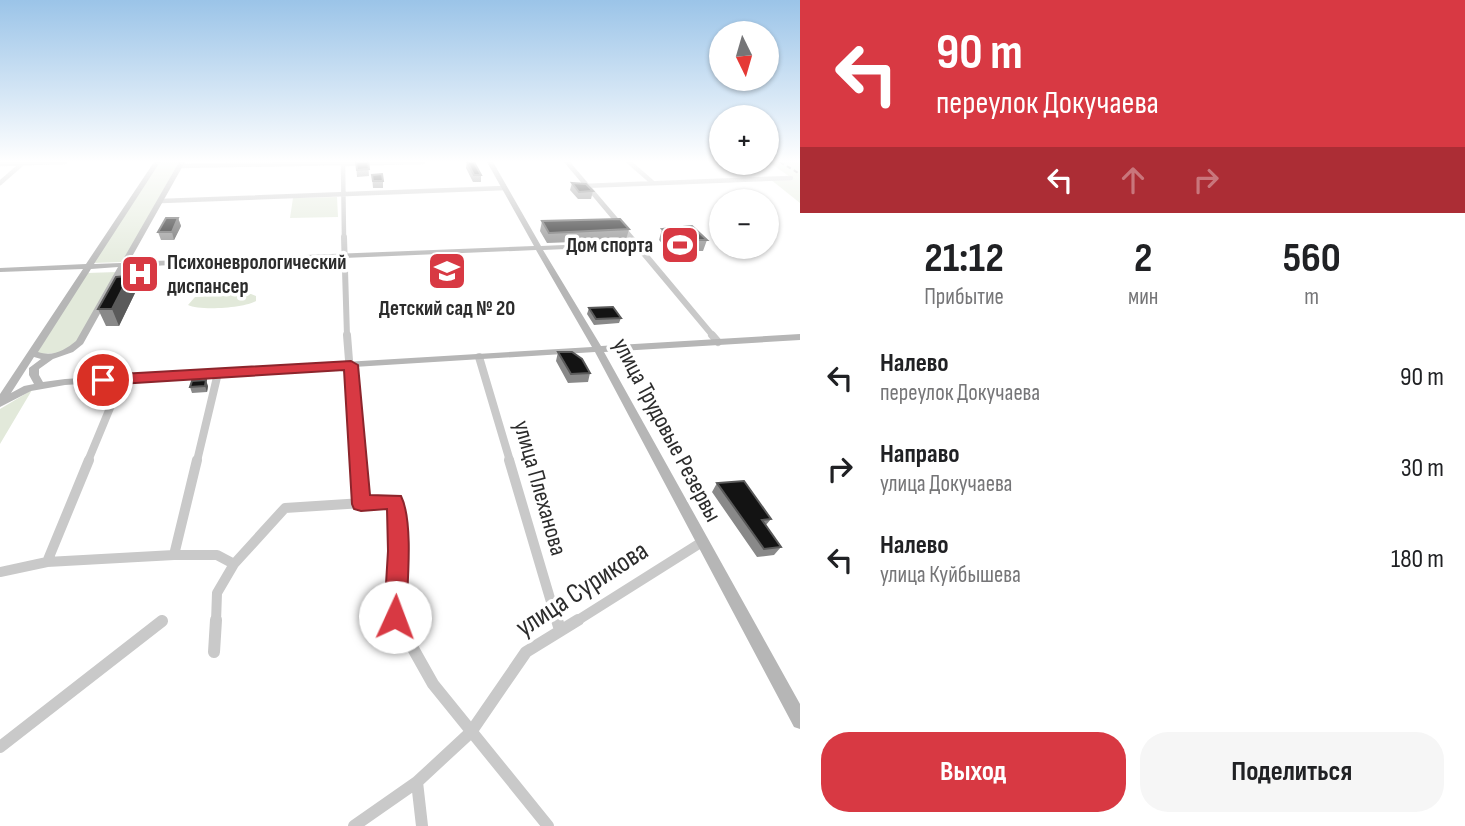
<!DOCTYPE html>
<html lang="ru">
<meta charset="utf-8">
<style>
:root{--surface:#fff;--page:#f6f6f6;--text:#202124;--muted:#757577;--accent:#d83943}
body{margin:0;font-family:"Sofia Sans Condensed",sans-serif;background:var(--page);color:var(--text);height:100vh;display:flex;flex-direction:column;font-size:26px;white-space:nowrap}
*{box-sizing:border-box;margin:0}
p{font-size:23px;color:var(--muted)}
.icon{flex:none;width:38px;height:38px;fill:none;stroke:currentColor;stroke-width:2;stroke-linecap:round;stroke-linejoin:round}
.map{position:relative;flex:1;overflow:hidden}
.side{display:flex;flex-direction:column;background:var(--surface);width:665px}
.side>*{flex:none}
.top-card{background:#d83943;color:#fff;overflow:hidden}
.needle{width:46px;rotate:175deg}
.buttons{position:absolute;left:709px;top:21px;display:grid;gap:14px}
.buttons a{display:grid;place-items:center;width:70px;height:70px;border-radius:50%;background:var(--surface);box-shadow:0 2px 5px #0004;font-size:35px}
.pin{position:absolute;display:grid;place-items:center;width:60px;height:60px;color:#fff;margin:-30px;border:4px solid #fff;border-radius:50%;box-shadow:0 2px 7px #0007}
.me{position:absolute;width:77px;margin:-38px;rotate:2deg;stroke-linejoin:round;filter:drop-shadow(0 0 5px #0008)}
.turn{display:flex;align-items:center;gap:24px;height:147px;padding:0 21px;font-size:32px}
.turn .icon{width:91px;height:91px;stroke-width:2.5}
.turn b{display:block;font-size:49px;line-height:60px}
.lanes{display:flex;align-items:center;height:66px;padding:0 21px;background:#0003;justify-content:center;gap:35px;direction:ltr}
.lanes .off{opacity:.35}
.eta{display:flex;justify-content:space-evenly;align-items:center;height:119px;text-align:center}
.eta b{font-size:42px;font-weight:700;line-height:49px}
.primary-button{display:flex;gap:14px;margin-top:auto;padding:14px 21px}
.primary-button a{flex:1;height:80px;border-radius:28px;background:var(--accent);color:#fff;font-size:28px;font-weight:700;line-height:80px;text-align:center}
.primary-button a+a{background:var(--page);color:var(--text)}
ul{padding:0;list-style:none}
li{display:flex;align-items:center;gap:21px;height:91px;padding:0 21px}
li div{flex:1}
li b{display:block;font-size:26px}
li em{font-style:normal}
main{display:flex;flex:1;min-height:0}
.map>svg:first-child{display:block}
.green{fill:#e2e9da}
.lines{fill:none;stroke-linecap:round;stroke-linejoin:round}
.street-far4{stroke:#c9c9c9;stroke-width:4.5}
.street-far3{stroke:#c9c9c9;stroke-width:6}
.street-far2{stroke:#c9c9c9;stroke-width:8}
.street-far1{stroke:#c9c9c9;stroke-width:10}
.street{stroke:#c9c9c9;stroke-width:12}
.secondary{fill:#b6b6b6;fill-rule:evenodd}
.rail{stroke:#818181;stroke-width:2;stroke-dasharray:4.5 3.5;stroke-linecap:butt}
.wall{fill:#898989}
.shaded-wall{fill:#5a5a5a}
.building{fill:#131313;stroke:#5a5a5a;stroke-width:2}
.route{fill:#d83943;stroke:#8c252c;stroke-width:2}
.labels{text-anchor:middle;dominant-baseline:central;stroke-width:7;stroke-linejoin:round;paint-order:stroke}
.far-poi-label{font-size:21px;font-weight:bold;fill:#2c2c2c;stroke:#fff;text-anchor:end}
.street-label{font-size:24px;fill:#2c2c2c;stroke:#fff}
.near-street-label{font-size:28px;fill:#2c2c2c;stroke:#fff}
</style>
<main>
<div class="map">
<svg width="800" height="826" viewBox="0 0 800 826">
<rect width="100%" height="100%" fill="#fff"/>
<!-- green -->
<path class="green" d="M159,162H179L123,262L93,263Z
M769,162H800V203L770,179L790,177Z
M337,197L338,217L290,218L293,198Z
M117,272L74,346L62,353L38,354V351L87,273Z
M251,294L256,296V301C245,308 200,311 188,305L195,297Z
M32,390L0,444V409Z"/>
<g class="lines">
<!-- street-far4 -->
<path class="street-far4" d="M343,162L344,239
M629,162L653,183
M0,164L65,162
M343,164L423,162
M180,166L343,163
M0,183L24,162
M583,186L791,178
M161,201L505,188"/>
<!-- street-far3 -->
<path class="street-far3" d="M344,237L347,336
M636,244L713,336"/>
<!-- street-far2 -->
<path class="street-far2" d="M347,335L357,461
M712,335L718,342
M479,357L510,461
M88,461L122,379
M197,461L218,373"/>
<!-- street-far1 -->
<path class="street-far1" d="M357,460L361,504
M509,460L557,622
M174,555L197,460
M47,562L89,460
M0,572L47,562L174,555H217L234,564
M216,622L217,593L234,564L285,508L394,501L398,551L397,622
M575,622L702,542"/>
<!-- street -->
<path class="street" d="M397,620L433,684L548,826
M557,620L560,630
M214,652L216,620
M0,747L162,621
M417,782L422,826
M354,826L417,782L471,732L526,652L578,620"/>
<!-- secondary -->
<path class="secondary" d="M154,162H160L94,264L121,263L179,162H185L129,262L534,246L487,162H493L541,246L631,242L564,162H570L640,244L636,246L543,250L601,346L800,334V340L604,352L800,704V729L794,727L595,352L65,385L31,391L0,407V394L83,269L0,272V268L86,264ZM536,250L592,347L65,379L43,382L39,375V369L53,359L73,352L83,344L126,267ZM118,267L76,341C65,350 53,357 38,352L91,269ZM34,357L41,359L29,368V375L34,384L24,386L11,393Z"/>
<!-- rail -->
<path class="rail" d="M780,162L800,174"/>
</g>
<!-- wall -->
<path class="wall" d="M356,162H368L369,176L357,177Z
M467,162L481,175V182H473L466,168Z
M372,175L383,181V188H373Z
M572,183L593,191L591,199H578L570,190Z
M178,218L181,226L174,240H161L158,232Z
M542,221L629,229L626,240L547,243L540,231Z
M662,229L707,240L703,251H669L659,240Z
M129,276L135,293L119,326H106L98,309Z
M589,308L621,318L619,323L594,325L587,314Z
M558,352L590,373L588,382L568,383L556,361Z
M208,386L207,392L192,393L190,387Z
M717,483L771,519L766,525L781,547L774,555L757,557L712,492Z"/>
<!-- shaded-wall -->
<path class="shaded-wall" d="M178,218L181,226L174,240L172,232Z
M129,276L135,293L119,326L112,309Z
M206,380L208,386L207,392L205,386Z"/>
<!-- building -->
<path class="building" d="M356,162H368L369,169L357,170Z
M467,162H474L481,175H474Z
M382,174L383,181H373L372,175Z
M572,183L586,184L593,191L579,192Z
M166,218H178L172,232H158Z
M620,219L629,229L549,233L542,221Z
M692,226L707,240H673L662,229Z
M129,276L112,309H98L116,277Z
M613,307L621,318L596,319L589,308Z
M558,352H572L582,359L590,373L571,374Z
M206,380L205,386L190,387L192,381Z
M744,481L771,519L762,520L781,547L764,549L717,483Z"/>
<!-- sky -->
<linearGradient id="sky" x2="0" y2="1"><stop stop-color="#9bc4e8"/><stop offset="0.58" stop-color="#fff"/><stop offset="1" stop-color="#fff" stop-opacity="0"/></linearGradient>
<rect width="800" height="278" fill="url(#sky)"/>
<!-- route -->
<path class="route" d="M351,361L358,365L370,495L401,496C414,522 407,587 406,617L403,625L395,628L387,625L384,617L388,551L387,509L361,511L354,509L352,504L344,370L103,385L96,380L103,375Z"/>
<!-- icons -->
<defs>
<symbol id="stadium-square" viewBox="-11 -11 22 22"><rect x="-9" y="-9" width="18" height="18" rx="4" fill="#d83943" stroke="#fff"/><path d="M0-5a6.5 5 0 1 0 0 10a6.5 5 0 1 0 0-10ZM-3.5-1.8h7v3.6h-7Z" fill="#fff"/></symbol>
<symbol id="school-square" viewBox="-11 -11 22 22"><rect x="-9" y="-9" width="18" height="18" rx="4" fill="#d83943" stroke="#fff"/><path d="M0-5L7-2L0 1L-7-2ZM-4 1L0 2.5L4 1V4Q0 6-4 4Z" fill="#fff"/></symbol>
<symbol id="hospital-square" viewBox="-11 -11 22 22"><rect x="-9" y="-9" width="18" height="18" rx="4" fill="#d83943" stroke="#fff"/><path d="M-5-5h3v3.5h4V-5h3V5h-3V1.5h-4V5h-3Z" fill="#fff"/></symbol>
</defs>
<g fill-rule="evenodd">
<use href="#stadium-square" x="658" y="223" width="44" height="44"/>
<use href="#school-square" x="425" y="249" width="44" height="44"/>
<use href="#hospital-square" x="118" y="252" width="44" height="44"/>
</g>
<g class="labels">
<!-- far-poi labels -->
<g class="far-poi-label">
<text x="653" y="245">Дом спорта</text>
<text x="167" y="262" text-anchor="start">Психоневрологический<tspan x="167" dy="24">диспансер</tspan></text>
<text x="447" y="308" text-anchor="middle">Детский сад № 20</text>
</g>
<!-- street labels -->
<g class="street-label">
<text transform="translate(667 430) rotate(62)">улица Трудовые Резервы</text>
<text transform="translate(540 488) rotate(74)">улица Плеханова</text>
</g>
<!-- near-street labels -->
<g class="near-street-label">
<text transform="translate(582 589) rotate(-33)">улица Сурикова</text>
</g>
</g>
</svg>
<div class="buttons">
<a><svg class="needle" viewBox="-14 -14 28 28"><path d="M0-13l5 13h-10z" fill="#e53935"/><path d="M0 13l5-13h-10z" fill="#757577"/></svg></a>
<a>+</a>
<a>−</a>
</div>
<div class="pin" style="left:103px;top:380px;background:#d93025"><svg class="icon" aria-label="arrive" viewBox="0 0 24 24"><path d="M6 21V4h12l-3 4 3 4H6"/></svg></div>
<svg class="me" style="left:395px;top:617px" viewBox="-20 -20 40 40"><circle r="19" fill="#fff"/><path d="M0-13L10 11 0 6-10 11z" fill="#d83943"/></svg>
</div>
<section class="side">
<div class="top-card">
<div class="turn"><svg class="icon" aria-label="left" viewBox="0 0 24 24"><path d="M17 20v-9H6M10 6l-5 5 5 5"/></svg><div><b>90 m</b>переулок Докучаева</div></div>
<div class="lanes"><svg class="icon" aria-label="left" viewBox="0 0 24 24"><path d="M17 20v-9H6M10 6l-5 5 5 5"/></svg><svg class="icon off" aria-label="ahead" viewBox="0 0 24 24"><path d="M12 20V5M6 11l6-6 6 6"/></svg><svg class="icon off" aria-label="right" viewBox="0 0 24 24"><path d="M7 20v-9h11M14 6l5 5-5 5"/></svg></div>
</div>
<div class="eta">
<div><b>21:12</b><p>Прибытие</p></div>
<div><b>2</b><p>мин</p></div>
<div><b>560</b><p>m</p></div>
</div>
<ul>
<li><svg class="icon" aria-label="left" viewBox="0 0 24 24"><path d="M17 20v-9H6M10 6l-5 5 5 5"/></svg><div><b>Налево</b><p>переулок Докучаева</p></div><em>90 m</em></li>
<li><svg class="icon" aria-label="right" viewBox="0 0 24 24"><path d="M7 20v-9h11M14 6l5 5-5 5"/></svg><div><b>Направо</b><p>улица Докучаева</p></div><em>30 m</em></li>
<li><svg class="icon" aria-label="left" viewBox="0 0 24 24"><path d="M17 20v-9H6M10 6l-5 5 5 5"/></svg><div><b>Налево</b><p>улица Куйбышева</p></div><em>180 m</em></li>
</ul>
<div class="primary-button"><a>Выход</a><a>Поделиться</a></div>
</section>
</main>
